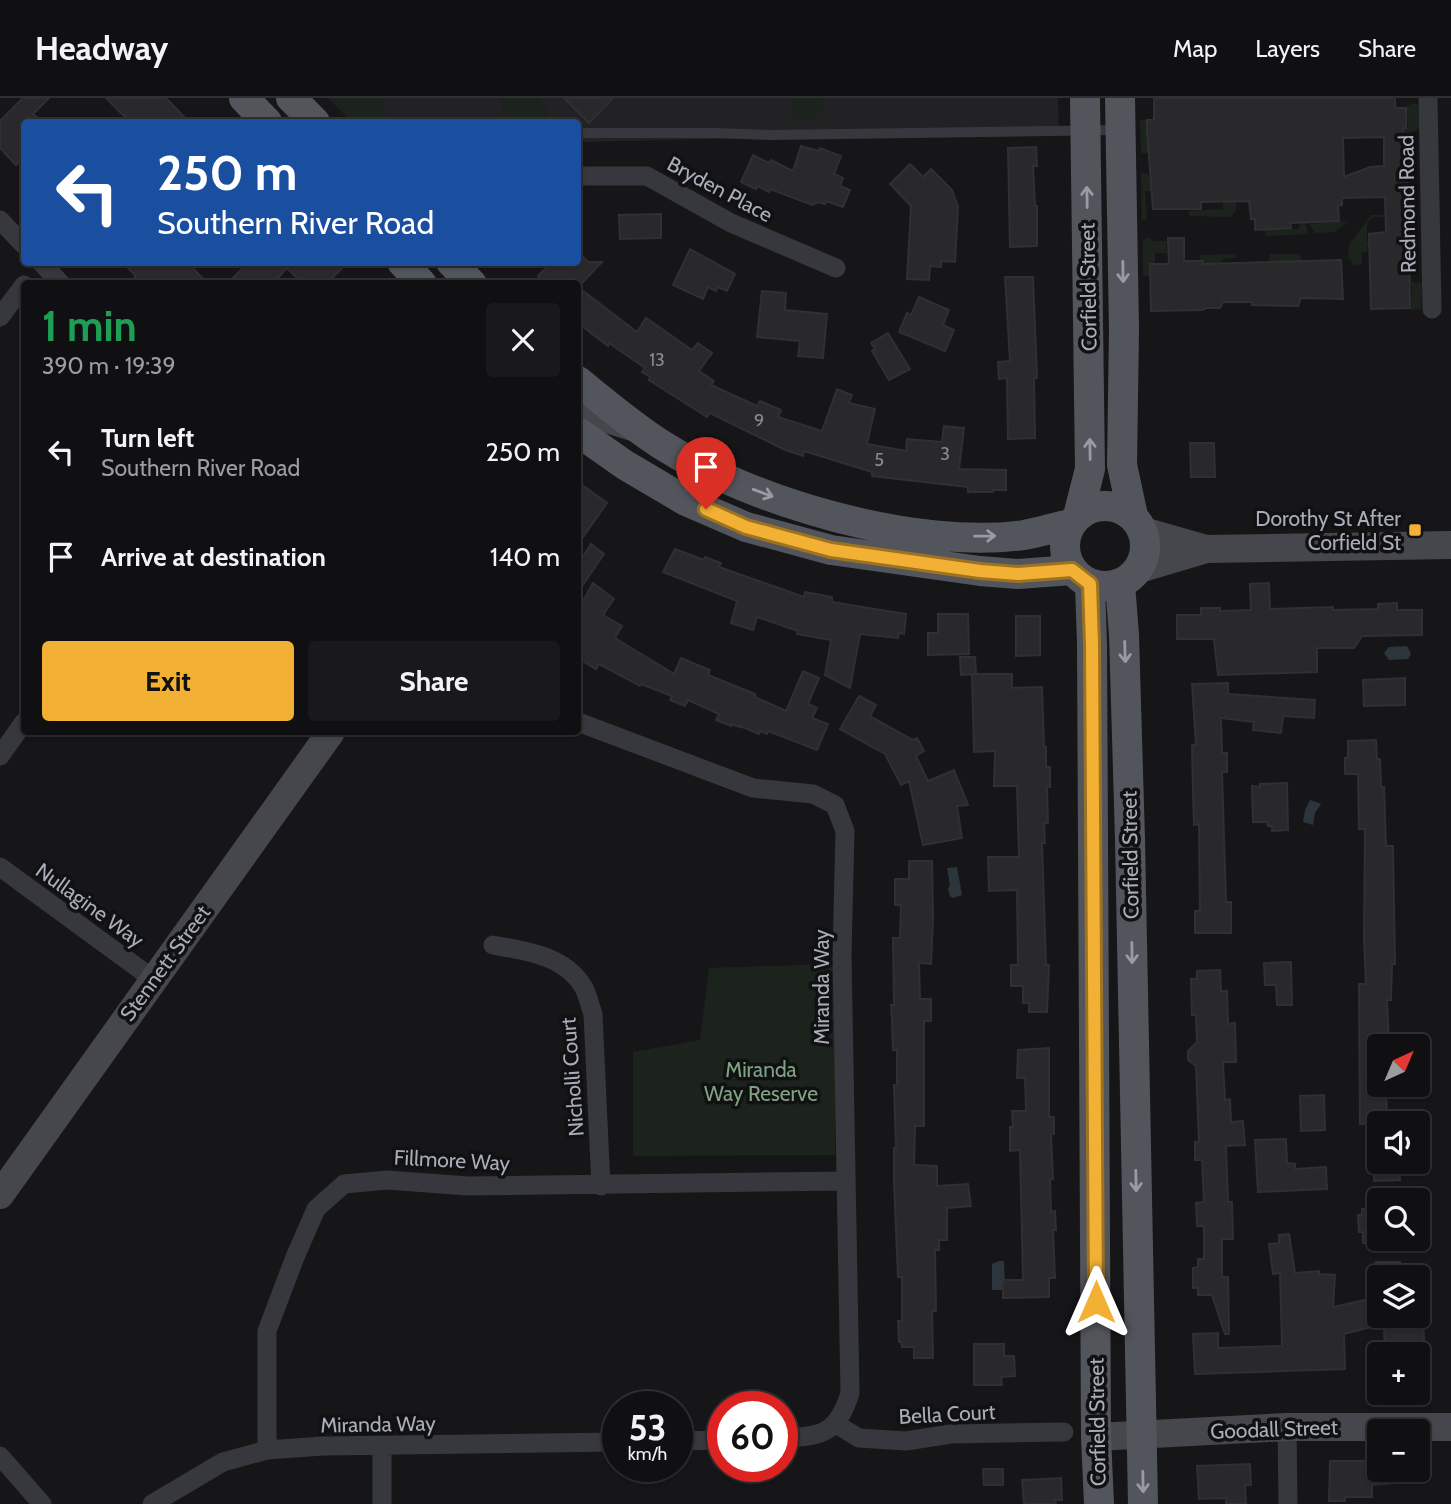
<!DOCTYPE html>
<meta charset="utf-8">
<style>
:root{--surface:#101012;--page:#19191b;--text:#f1f3f6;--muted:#9c9d9f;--line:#303032;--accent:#f2b134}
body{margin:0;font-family:Cabin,sans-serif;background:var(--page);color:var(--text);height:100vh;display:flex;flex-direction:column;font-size:26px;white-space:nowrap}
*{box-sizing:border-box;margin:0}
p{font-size:23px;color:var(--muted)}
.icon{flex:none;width:38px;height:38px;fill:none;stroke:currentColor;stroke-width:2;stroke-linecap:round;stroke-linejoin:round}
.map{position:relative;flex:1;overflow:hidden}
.side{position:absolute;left:21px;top:182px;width:560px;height:455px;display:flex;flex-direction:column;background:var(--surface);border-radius:7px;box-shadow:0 2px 5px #0004,0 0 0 2px var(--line)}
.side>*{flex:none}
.banner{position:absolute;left:21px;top:21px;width:560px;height:147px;border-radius:7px;box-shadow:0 2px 5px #0004,0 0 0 2px var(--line);background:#1a4fa0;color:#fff;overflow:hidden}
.needle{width:46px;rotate:44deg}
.tools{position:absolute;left:1367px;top:936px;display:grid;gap:14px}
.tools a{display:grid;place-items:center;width:63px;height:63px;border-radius:7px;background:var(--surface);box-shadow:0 2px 5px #0004,0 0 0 2px var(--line);font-size:35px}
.speed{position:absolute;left:602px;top:1293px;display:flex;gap:14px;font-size:35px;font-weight:700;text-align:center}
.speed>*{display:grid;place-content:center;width:91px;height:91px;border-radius:50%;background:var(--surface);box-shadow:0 2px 5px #0004,0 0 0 2px var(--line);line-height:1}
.speed small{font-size:18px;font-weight:400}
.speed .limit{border:10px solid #d22;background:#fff;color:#111}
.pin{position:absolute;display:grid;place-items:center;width:60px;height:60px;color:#fff;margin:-72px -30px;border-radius:50% 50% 50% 0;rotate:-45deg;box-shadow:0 0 7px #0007}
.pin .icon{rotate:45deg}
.me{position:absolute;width:77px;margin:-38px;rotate:0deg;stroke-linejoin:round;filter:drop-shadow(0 0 5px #0008)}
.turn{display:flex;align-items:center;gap:24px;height:147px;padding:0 21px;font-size:32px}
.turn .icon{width:91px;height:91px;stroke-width:2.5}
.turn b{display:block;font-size:49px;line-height:60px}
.round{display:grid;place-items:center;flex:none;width:74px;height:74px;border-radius:7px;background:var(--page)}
.summary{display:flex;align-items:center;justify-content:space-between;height:119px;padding:0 21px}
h1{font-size:42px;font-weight:700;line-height:52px;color:#1e9e55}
.button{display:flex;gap:14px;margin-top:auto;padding:14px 21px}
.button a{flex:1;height:80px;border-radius:7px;background:var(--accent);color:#111;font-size:28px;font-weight:700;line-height:80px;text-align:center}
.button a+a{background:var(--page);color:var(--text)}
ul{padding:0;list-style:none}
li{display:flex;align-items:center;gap:21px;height:105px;padding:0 21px}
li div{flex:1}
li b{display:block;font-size:26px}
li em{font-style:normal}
header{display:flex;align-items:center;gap:42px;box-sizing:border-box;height:98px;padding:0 35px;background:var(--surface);border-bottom:2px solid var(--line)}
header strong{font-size:33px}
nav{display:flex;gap:38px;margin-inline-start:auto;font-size:24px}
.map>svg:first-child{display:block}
.built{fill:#222225}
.green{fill:#1c231d}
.water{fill:#2c353c}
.building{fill:#29292c;stroke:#303034;stroke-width:2;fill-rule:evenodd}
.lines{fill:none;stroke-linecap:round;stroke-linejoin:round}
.lane{stroke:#37383d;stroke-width:10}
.street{stroke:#37383d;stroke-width:19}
.secondary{stroke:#45474d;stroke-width:28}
.primary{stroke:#53555c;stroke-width:30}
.oneway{stroke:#979ba6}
.route-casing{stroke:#9d7322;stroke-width:18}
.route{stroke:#f2b134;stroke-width:12}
.poi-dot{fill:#f2b134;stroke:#111113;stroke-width:2.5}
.labels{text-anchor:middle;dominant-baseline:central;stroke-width:7;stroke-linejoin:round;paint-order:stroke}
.number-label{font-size:18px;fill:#888b94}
.street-label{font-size:21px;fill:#a8adb8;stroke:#111113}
.poi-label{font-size:21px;fill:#a8adb8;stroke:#111113;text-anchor:end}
.park-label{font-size:21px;fill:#7fa381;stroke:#111113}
</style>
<header>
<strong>Headway</strong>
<nav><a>Map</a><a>Layers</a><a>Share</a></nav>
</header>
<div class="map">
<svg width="1451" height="1406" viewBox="0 0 1451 1406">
<rect width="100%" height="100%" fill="#161618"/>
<!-- built -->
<path class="built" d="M334,0H1058L1059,33L578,44V24H357Z"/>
<!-- green -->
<path class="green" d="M328,0H382L385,15L393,24H352Z
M502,0H538L548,11L549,19L502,21Z
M792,0H823L822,20L792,22Z
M1415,5L1418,8L1419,31L1405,37L1404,30H1408L1406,8Z
M1140,22H1147L1146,43L1149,44L1152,55H1141Z
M1237,71L1236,113L1230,119L1189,118V113L1223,111V104H1226Z
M1141,75H1148V78H1152V93H1145L1147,122L1142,121Z
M1304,115L1308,136L1266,138L1265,132L1299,131L1300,116Z
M1371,117H1398L1397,119H1374L1367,124V144L1370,145V148H1367V154H1362V166L1352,167L1351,161H1348L1349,147Z
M1349,123L1334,134L1315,135L1309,126Z
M1150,139L1151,143H1166L1167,155H1155V165L1149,166V178L1143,179V142Z
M1236,156V160H1225L1219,167H1203V162H1200V157Z
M1270,156H1300L1301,161L1298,164L1272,165L1269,163Z
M1408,182L1418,186V183L1422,187L1421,211L1411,212L1412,187H1407Z
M836,866L835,1057L633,1058V954L700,942L709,870Z"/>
<!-- water -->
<path class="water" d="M1407,548L1411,556L1408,561L1389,562L1384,555L1389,549Z
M1310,702L1321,706L1315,715L1313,727L1303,724L1305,712Z
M957,769L962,797L953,800L950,798L948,791L950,787L947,770Z
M999,1163H1004L1005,1188L1002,1192H992V1166Z"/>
<!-- building -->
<path class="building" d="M23,0H49L33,16L42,24H24V59L16,67L0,50V23Z
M106,0H166L189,24H130Z
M564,0H613L589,25Z
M1154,0H1395V10H1406V30H1403L1409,98H1405V142H1409L1410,210L1371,211L1369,136L1386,134L1385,99L1342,100V107L1338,108L1339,123L1290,125L1291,130L1255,132V121H1251L1249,103L1201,104V111H1153L1147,34V22H1154ZM1384,39V68L1370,69L1344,79L1343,40Z
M801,48L819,53L820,50L841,58L834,76L843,80L840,88L850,92L843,109L826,103L825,106L818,104L812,107L770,91L769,94L757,88L756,91L741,84L753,57L769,65L771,62L793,73Z
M1036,49L1037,68H1033L1035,108H1037V148L1010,149L1008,50Z
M910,66L923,79L931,71L952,92L958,109L955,164L941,163V169L930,168L929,182L907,181L911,108L890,86Z
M661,116V140L620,141L619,117Z
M1168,140H1184V163H1203V166L1341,162L1343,201L1301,200L1298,208L1252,207V204H1223L1220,210H1206L1203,212L1151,213L1150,166H1169Z
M690,151L735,176L727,193L718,189L716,193L708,189L703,201L673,187Z
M578,154L588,164H602L578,189L637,234L646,220L692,252L698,245L712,255L699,273L714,283L711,287L757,308L760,303L781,312L778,319L822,333L837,291L852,297L849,305L875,311L867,346L906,353L907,341L942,344L944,328L964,330L959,371L1006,372V392H993V394H968V389L872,378V374L804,353L803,358L783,351L710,315L707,319L649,282L650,279L642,274L645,270L609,245L608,248L578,225V186H546L538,178L552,164H578Z
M122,164H187L208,186H129L136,178Z
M249,164H348L326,186H303L287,170L272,186H227Z
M1005,179H1033L1037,280H1034L1035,340L1008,341L1007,280L999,281L998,264L1010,263Z
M762,193L786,195L785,212L827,216L823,260L798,258L800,243L757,239Z
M919,199L949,212L943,227L954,232L945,253L899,234L907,215L911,217Z
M888,235L910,271L889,282L872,253L875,251L871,245Z
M1190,345H1214L1215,379H1191Z
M578,384L607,405L578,446Z
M591,446L604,456L578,494V466Z
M675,451L704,462L705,459L721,465L719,469L804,499L805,494L832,499V504L906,516L904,536L899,535L898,540L860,536L850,590L825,577L831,542L797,536L798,533L757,519L753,532L731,525L737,503L663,474Z
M593,485L614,501L603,517L622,528L615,540L674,576L681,560L710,572L708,577L755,596V599L786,613L803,573L819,580L808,606L817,610L812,620L828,626L817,652L768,633L767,636L760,633L759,636L740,628V629L731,626V628L716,622L719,616L688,602L685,608L670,602L672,598L641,586L640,588L599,566L596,571L578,560V512Z
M1269,485L1270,511L1333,509V512L1378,511V506L1397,505V512H1422V537L1362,538L1354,550H1317V574L1218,577L1214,541H1177V517H1201V510H1220V513L1251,512L1250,486Z
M938,516H968L969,556L928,557V535H938Z
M1016,518H1040V557L1016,558Z
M960,559H975L976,576L961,577Z
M972,576H1012V590L1042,589L1044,649H1046V669H1050V689H1047L1048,725H1044L1045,745H1042L1046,867H1049L1047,914H1029V905H1023V888H1011V867H1018L1017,792L989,793L988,759H1019L1017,688H994L995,653L974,654Z
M1405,580V607L1364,608L1363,582Z
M1228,585V596L1315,602L1314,620L1283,618L1281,635L1253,632L1254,624L1221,620L1222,655H1227V674H1222L1226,804H1231V835H1195V813H1200L1199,726L1194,727L1193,694L1192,647H1196L1192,586Z
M859,598L876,607L870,618L913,642L917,640L924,653L916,658L928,683L954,672L968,707L957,708L962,740L923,747L909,683L901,687L885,656L840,631Z
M1376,642L1377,661H1380L1381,689H1384L1386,748H1393L1395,866H1392L1391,902H1387L1389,948H1379V987H1386L1387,1025L1360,1026L1359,886H1366L1364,842L1365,731H1359L1358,676H1345V660H1348V643Z
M1287,685L1288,732L1272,733V728H1268L1267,724H1253L1252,688L1260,689V686Z
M909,763H932L933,820L931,866L919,865L920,901H931V923H924V1028H915L914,1067L937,1068V1088L968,1086L971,1108L947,1110V1142H939V1152H935L936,1213H932L933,1260H914V1249H902L901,1244H899L898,1223H902V1179H898L894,1084V1050H896L894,987H897V952H893L892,923L891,907H894L893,840H900L901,807H895V781H909Z
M1291,864L1292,907H1277L1276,887H1265L1264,865Z
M1220,872L1221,893H1227L1228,926L1235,925L1236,964H1223L1225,1002L1230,1001L1231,1024L1243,1023L1245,1047L1226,1048L1228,1104H1232L1233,1141H1222V1179H1228L1229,1236H1225L1212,1197H1198V1190H1193V1170L1198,1169V1161H1204V1128H1197L1196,1105L1204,1104L1202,1062H1195V1044H1199L1196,968L1188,962V953L1197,944L1196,917H1192L1191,881H1197V873Z
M1049,950V1019H1054V1036H1051L1053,1081L1050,1082L1051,1114L1055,1113L1056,1132H1053L1055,1180H1049V1199L1003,1200V1182H1023L1020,1052L1010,1053V1029H1013L1012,1013H1026L1025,980H1017L1018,952Z
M1324,997L1325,1032L1301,1033L1300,998Z
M1286,1041L1287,1065L1295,1066V1071L1326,1069L1327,1091L1258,1094L1255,1042Z
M1374,1064H1399L1400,1082L1374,1083Z
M1379,1110V1145H1363V1134H1359L1358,1117H1362V1111Z
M1289,1136L1295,1175L1319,1173V1176L1335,1177L1333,1209L1379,1199V1227L1344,1236L1345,1271L1195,1276L1193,1236L1218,1235V1250L1282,1248L1280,1175L1273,1176L1269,1146L1279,1145V1137Z
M1376,1164H1400V1180H1376Z
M1423,1227L1425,1255L1385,1256L1384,1228Z
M974,1246H1004V1258H1014L1015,1278L1001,1279L1002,1287H974Z
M1330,1363H1372V1372H1408L1409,1384L1372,1387V1399H1345V1403H1329Z
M1250,1366L1251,1387H1245L1246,1406H1226V1400L1199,1401L1197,1368Z
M983,1371H1003V1387H984Z
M1061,1380L1062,1402H1055L1056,1406H1024L1022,1382Z"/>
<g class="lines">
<!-- lane -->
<path class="lane" d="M578,35H715L771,37L1116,32"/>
<!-- street -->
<path class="street" d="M1428,0L1432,211
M578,78H647L731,125L836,170
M0,122L24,147
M41,164L61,186
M0,219L24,187
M578,624L753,690L813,696L835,707L845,733L842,857L850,1295C838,1335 822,1339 782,1340
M0,658L24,624
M0,769L153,881
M493,847C526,853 565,857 584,890C588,898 590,908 593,916L601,1088
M836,1326L859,1340L906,1343L951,1336L1064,1334
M1287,1329L1288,1406
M677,1343L723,1342
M382,1349V1406
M267,1352V1233L295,1159L316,1111L344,1086L387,1082L468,1088L846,1083
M0,1358L42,1406
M152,1406L223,1364L267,1352L323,1348L618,1344"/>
<!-- secondary -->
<path class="secondary" d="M578,319L598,318L632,329
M1143,433L1206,451L1451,447
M1139,471L1206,451
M0,1097L331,634
M1096,1339L1287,1329H1451"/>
<!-- primary -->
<path class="primary" d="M244,0L267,24
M291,0L315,24
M1120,0L1124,232L1122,367L1133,418
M402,164L422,186
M451,164L472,186
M578,283C605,305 632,328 662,347C753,405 917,452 1024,437C1040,434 1056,429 1071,426
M578,334L625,367L686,403L746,429L831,452L980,473L1018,476L1072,472
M1065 448a40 40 0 1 1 80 0a40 40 0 1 1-80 0Z
M1078,418L1090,371L1085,0
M1090,486L1092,546L1096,1339L1099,1406
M1120,486L1124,537L1130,741L1143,1406"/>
</g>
<!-- one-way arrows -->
<defs><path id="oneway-shaft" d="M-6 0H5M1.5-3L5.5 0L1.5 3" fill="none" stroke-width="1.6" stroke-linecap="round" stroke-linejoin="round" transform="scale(1.75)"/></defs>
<g class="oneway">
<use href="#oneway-shaft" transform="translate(1087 99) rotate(-91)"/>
<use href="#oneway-shaft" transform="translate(1123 174) rotate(89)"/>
<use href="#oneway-shaft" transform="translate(1090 351) rotate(-91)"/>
<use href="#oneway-shaft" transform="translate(763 395) rotate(20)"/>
<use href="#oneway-shaft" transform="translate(985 438) rotate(-1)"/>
<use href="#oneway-shaft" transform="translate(1125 554) rotate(88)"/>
<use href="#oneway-shaft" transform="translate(1132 855) rotate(89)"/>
<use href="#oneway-shaft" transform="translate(1136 1083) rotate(89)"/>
<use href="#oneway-shaft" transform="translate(1143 1384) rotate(89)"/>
</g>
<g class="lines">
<defs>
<path id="route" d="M706,411L746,429L831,452L980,473L1018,476L1072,472L1090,486L1092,546L1096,1204"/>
</defs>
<!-- route casing -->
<use href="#route" class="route-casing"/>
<!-- route -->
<use href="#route" class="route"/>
</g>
<!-- markers -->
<rect class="poi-dot" x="1408" y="425" width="14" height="14" rx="3.5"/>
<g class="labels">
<!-- number labels -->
<g class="number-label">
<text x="657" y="262">13</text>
<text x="759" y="323">9</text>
<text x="945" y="356">3</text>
<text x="879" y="362">5</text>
</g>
<!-- street labels -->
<g class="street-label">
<text transform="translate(720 91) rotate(28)">Bryden Place</text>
<text transform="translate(1407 106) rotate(-91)">Redmond Road</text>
<text transform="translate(1088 189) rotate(-91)">Corfield Street</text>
<text transform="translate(1130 757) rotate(-91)">Corfield Street</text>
<text transform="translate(90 807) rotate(36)">Nullagine Way</text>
<text transform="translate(165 865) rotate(-54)">Stennett Street</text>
<text transform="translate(821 889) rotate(-90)">Miranda Way</text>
<text transform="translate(572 979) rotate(-94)">Nicholli Court</text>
<text transform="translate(452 1062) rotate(3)">Fillmore Way</text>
<text transform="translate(947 1316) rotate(-3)">Bella Court</text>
<text transform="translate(1097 1324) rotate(-91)">Corfield Street</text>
<text transform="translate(378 1326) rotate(-1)">Miranda Way</text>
<text transform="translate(1274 1331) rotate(-2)">Goodall Street</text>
</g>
<!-- poi labels -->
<g class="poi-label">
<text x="1401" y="420">Dorothy St After<tspan x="1401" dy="24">Corfield St</tspan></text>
</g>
<!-- park labels -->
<g class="park-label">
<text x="761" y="971">Miranda<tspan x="761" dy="24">Way Reserve</tspan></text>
</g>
</g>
</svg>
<div class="tools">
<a><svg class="needle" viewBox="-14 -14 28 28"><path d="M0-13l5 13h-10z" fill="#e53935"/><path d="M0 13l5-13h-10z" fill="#9c9d9f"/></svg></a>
<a><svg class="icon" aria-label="sound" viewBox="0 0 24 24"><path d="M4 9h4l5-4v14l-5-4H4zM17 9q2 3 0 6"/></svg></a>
<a><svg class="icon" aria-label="search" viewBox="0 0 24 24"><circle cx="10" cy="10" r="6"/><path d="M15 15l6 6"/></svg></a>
<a><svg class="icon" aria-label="layers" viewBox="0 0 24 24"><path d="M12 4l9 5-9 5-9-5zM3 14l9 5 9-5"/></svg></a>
<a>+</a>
<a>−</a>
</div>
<div class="speed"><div>53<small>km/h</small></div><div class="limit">60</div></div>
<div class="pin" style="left:706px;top:411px;background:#d93025"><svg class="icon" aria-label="arrive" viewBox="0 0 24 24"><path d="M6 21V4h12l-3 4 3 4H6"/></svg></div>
<svg class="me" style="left:1096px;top:1204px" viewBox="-20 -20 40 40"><path d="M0-17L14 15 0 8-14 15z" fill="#f2b134" stroke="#fff" stroke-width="4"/></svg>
<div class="banner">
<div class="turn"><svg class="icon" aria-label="left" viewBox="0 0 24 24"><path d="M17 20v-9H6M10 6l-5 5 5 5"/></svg><div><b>250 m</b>Southern River Road</div></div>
</div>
<section class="side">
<div class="summary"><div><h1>1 min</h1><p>390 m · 19:39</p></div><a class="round"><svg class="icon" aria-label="close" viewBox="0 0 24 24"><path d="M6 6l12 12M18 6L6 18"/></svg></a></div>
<ul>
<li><svg class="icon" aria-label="left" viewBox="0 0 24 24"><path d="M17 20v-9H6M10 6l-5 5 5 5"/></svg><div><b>Turn left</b><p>Southern River Road</p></div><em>250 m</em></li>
<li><svg class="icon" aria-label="arrive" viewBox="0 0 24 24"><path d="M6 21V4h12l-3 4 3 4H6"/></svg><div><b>Arrive at destination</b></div><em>140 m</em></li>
</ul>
<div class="button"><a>Exit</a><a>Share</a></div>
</section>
</div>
